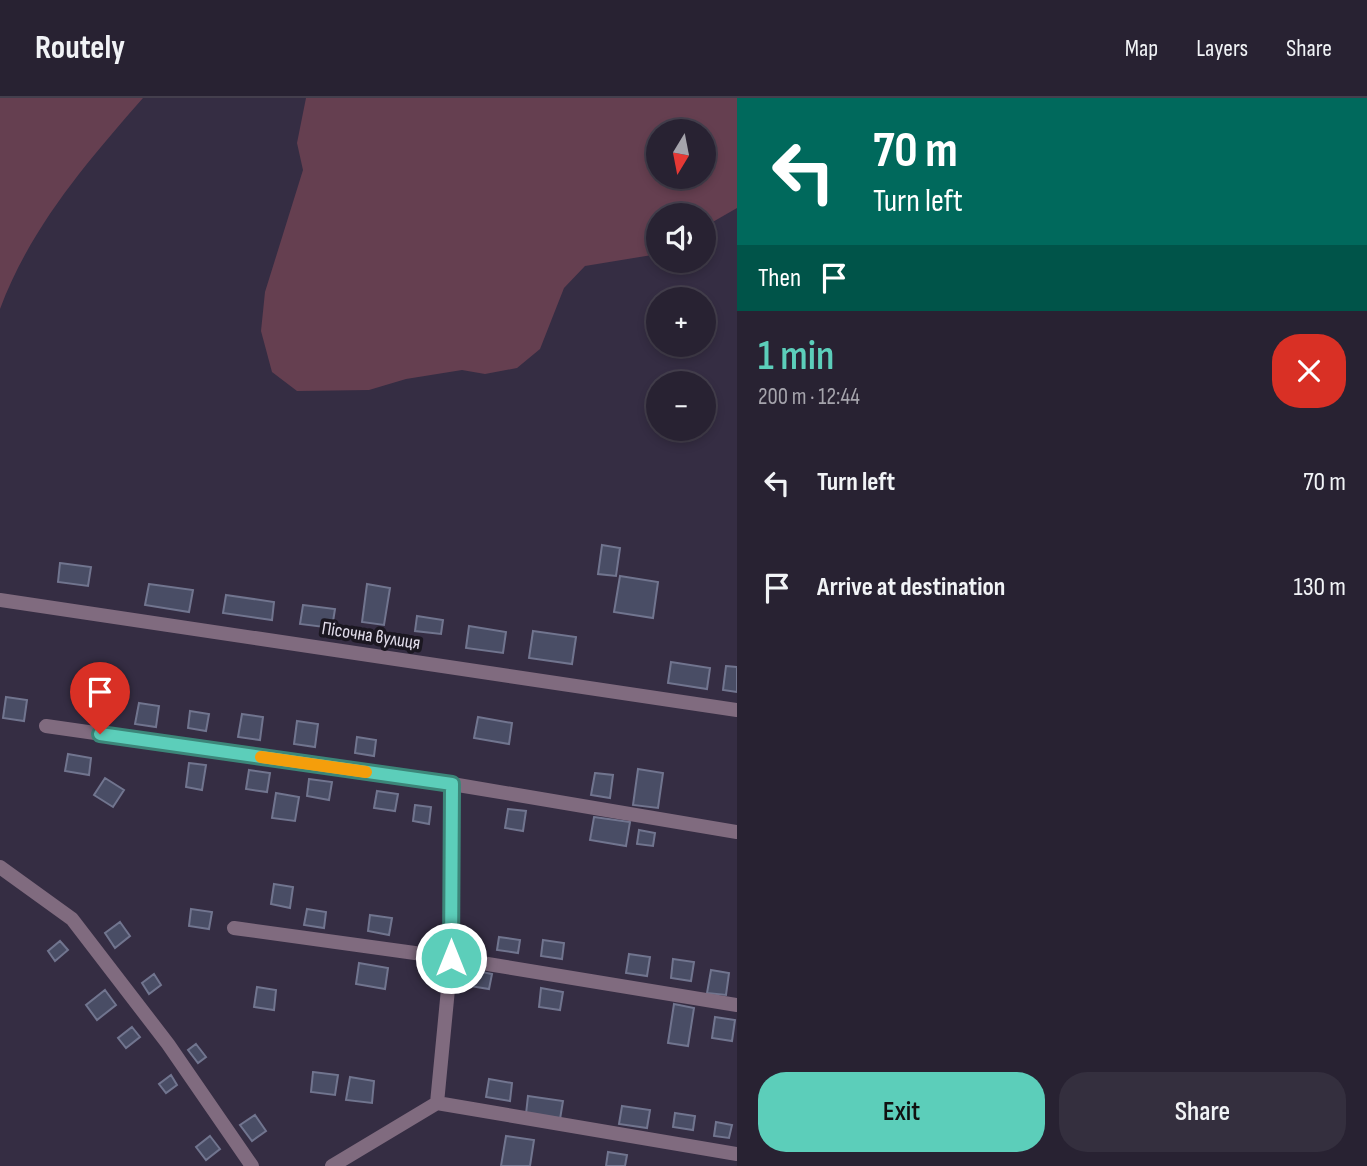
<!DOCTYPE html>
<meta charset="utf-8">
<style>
:root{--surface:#282232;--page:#342f3e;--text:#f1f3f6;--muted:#a5a4ac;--line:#443f4d;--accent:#5cceba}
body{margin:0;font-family:"Sofia Sans Condensed",sans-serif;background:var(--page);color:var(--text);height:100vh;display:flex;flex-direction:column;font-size:26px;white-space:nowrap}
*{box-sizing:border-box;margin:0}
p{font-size:23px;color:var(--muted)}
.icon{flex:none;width:38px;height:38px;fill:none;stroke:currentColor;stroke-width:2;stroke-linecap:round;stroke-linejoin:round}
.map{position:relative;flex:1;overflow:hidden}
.side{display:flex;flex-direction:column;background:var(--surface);width:630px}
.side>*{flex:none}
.top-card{background:#00695c;color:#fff;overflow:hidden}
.needle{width:46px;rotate:190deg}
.tools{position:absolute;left:646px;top:21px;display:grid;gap:14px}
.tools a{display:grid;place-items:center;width:70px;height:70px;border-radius:50%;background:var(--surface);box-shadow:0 4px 10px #0003,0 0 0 2px var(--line);font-size:35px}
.pin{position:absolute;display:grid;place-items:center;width:60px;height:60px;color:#fff;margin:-72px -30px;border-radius:50% 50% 50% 0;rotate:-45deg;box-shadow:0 0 7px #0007}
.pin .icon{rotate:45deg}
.me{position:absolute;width:77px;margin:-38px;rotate:0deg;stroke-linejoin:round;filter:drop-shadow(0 0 5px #0008)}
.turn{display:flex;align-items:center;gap:24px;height:147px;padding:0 21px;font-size:32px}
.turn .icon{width:91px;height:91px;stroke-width:2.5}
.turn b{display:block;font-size:49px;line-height:60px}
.then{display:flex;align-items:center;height:66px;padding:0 21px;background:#0003;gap:14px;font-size:26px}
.round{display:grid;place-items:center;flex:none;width:74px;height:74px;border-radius:28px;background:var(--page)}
.overview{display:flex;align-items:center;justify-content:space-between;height:119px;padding:0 21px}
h1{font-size:42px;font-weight:600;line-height:52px;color:var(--accent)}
.action{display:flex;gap:14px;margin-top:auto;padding:14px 21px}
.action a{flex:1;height:80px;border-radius:28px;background:var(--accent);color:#111;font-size:28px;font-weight:600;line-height:80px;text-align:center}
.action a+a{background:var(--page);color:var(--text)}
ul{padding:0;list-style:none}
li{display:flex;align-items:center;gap:21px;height:105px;padding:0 21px}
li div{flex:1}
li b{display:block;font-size:26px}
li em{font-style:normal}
header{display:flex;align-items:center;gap:42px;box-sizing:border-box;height:98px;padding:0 35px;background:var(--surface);border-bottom:2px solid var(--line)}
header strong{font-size:33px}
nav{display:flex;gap:38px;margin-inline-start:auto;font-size:24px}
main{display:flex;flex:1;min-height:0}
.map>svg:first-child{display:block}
.green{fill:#653f50;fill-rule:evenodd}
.building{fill:#494d65;stroke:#71758f;stroke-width:2}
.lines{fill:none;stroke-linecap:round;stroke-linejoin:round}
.minor{stroke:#806b7f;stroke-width:14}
.route-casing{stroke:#3c8679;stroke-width:18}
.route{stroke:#5cceba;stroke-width:12}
.slow{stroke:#f59e0b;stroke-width:12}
.labels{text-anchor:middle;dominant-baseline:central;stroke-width:7;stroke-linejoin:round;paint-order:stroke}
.street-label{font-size:19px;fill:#e3deec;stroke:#1b1721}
</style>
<header>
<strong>Routely</strong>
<nav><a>Map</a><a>Layers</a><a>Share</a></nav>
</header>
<main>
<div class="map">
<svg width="737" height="1068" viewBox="0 0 737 1068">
<rect width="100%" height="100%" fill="#352d43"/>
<!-- green -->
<path class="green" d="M0,0H143C87,64 30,130 0,211Z
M306,0H737V110L704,129V117H658V156L585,168L564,190L540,251L517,270L485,276L462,272L406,281L369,292L297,293L272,274L261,233L265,194L303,72L297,45ZM658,33H704V79H658Z"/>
<!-- building -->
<path class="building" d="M602,447L620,450L616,478L598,476Z
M60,465L91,469L88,488L58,484Z
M620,478L658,484L653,520L614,514Z
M149,486L193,492L189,514L145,507Z
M367,486L390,490L384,527L362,524Z
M226,497L274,504L272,522L223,515Z
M303,507L335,511L332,530L300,526Z
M417,518L443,522L441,536L415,533Z
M469,528L506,534L503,555L466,550Z
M533,533L576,539L572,566L529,560Z
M671,564L710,570L707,591L668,585Z
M726,568L737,569V594L723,592Z
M6,599L27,602L24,623L3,620Z
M139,605L159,608L156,629L135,626Z
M190,613L209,616L206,633L188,630Z
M242,616L263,619L260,642L238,639Z
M478,619L512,625L509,646L474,640Z
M297,623L318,626L315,649L294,646Z
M357,639L376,642L374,658L355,655Z
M68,656L91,660L89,677L65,673Z
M189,665L206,667L202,692L186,689Z
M638,671L663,675L658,710L633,707Z
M249,672L270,675L267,694L246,691Z
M595,675L613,677L610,700L591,697Z
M105,680L124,692L113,709L94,697Z
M309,681L332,684L329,702L307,698Z
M377,693L398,696L395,713L374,710Z
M276,695L299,699L295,723L272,720Z
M415,707L431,709L429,726L413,723Z
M508,711L526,713L523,733L505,730Z
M594,719L630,724L626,748L590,742Z
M639,732L655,735L653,748L637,746Z
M274,786L293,789L290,810L271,806Z
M191,811L212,814L209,831L189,828Z
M307,811L326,814L324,830L304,827Z
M370,817L392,820L389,837L368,833Z
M120,824L130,838L115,850L105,835Z
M499,839L520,842L518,855L497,852Z
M543,842L564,845L562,861L541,858Z
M60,843L68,852L55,863L48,853Z
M629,856L650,859L647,878L626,875Z
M673,861L694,864L691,883L671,880Z
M359,865L388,870L385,891L356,886Z
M472,872L492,876L489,891L470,888Z
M711,872L729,875L726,897L707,895Z
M154,876L161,887L149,896L142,885Z
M257,889L276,892L274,912L254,909Z
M541,890L563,894L560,912L539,909Z
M105,892L116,907L97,922L86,907Z
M674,906L694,910L688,948L668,945Z
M715,919L735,922L732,943L712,940Z
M132,929L140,939L126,950L118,940Z
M196,946L206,959L198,965L188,952Z
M313,974L338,977L335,997L311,994Z
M171,977L177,987L166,995L159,986Z
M350,979L374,983L372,1005L346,1002Z
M489,981L512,985L510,1003L486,999Z
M528,998L563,1003L560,1021L526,1016Z
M622,1008L650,1012L647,1030L619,1026Z
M675,1015L695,1018L693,1032L673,1029Z
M255,1017L266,1033L252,1043L240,1027Z
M716,1024L732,1027L729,1040L714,1038Z
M210,1038L220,1051L206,1062L196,1049Z
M506,1038L534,1042L530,1068H501Z
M608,1054L627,1057L625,1068H606Z"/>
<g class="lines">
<!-- minor -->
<path class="minor" d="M0,502L737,612
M46,628L452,686L737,734
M0,769L72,821L168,946L252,1068
M234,830L451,860L452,686
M437,1005L451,860L737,907
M332,1068L437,1005L737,1056"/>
</g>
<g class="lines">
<defs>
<path id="route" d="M100,636L452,686L451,860"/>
</defs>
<!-- route casing -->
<use href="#route" class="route-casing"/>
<!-- route -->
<use href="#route" class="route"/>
<!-- slow -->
<path class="slow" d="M261,659L366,674"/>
</g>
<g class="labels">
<!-- street labels -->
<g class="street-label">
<text transform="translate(371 538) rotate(9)">Пісочна вулиця</text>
</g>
</g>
</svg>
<div class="tools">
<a><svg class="needle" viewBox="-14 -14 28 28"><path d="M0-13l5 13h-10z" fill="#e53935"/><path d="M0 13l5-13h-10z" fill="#a5a4ac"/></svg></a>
<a><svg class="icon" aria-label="sound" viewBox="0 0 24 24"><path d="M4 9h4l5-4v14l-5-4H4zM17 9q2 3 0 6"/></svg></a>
<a>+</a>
<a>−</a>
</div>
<div class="pin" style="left:100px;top:636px;background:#d93025"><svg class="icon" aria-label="arrive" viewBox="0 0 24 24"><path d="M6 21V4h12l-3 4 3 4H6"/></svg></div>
<svg class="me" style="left:451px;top:860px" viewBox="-20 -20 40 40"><circle r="17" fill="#5cceba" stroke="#fff" stroke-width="3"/><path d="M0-11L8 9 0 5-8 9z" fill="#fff"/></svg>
</div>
<section class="side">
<div class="top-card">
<div class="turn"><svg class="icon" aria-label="left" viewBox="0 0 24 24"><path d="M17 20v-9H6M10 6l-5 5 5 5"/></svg><div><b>70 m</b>Turn left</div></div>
<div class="then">Then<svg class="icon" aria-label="arrive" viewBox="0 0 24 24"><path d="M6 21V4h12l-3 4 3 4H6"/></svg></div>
</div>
<div class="overview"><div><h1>1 min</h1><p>200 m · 12:44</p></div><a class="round" style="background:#d93025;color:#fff"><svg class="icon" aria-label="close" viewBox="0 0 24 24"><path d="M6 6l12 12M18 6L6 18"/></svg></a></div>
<ul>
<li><svg class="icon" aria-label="left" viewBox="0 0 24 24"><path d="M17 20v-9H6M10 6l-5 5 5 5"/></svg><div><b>Turn left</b></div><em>70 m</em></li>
<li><svg class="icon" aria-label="arrive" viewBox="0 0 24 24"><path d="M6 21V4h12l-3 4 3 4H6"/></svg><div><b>Arrive at destination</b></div><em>130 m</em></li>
</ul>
<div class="action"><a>Exit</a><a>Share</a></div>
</section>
</main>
